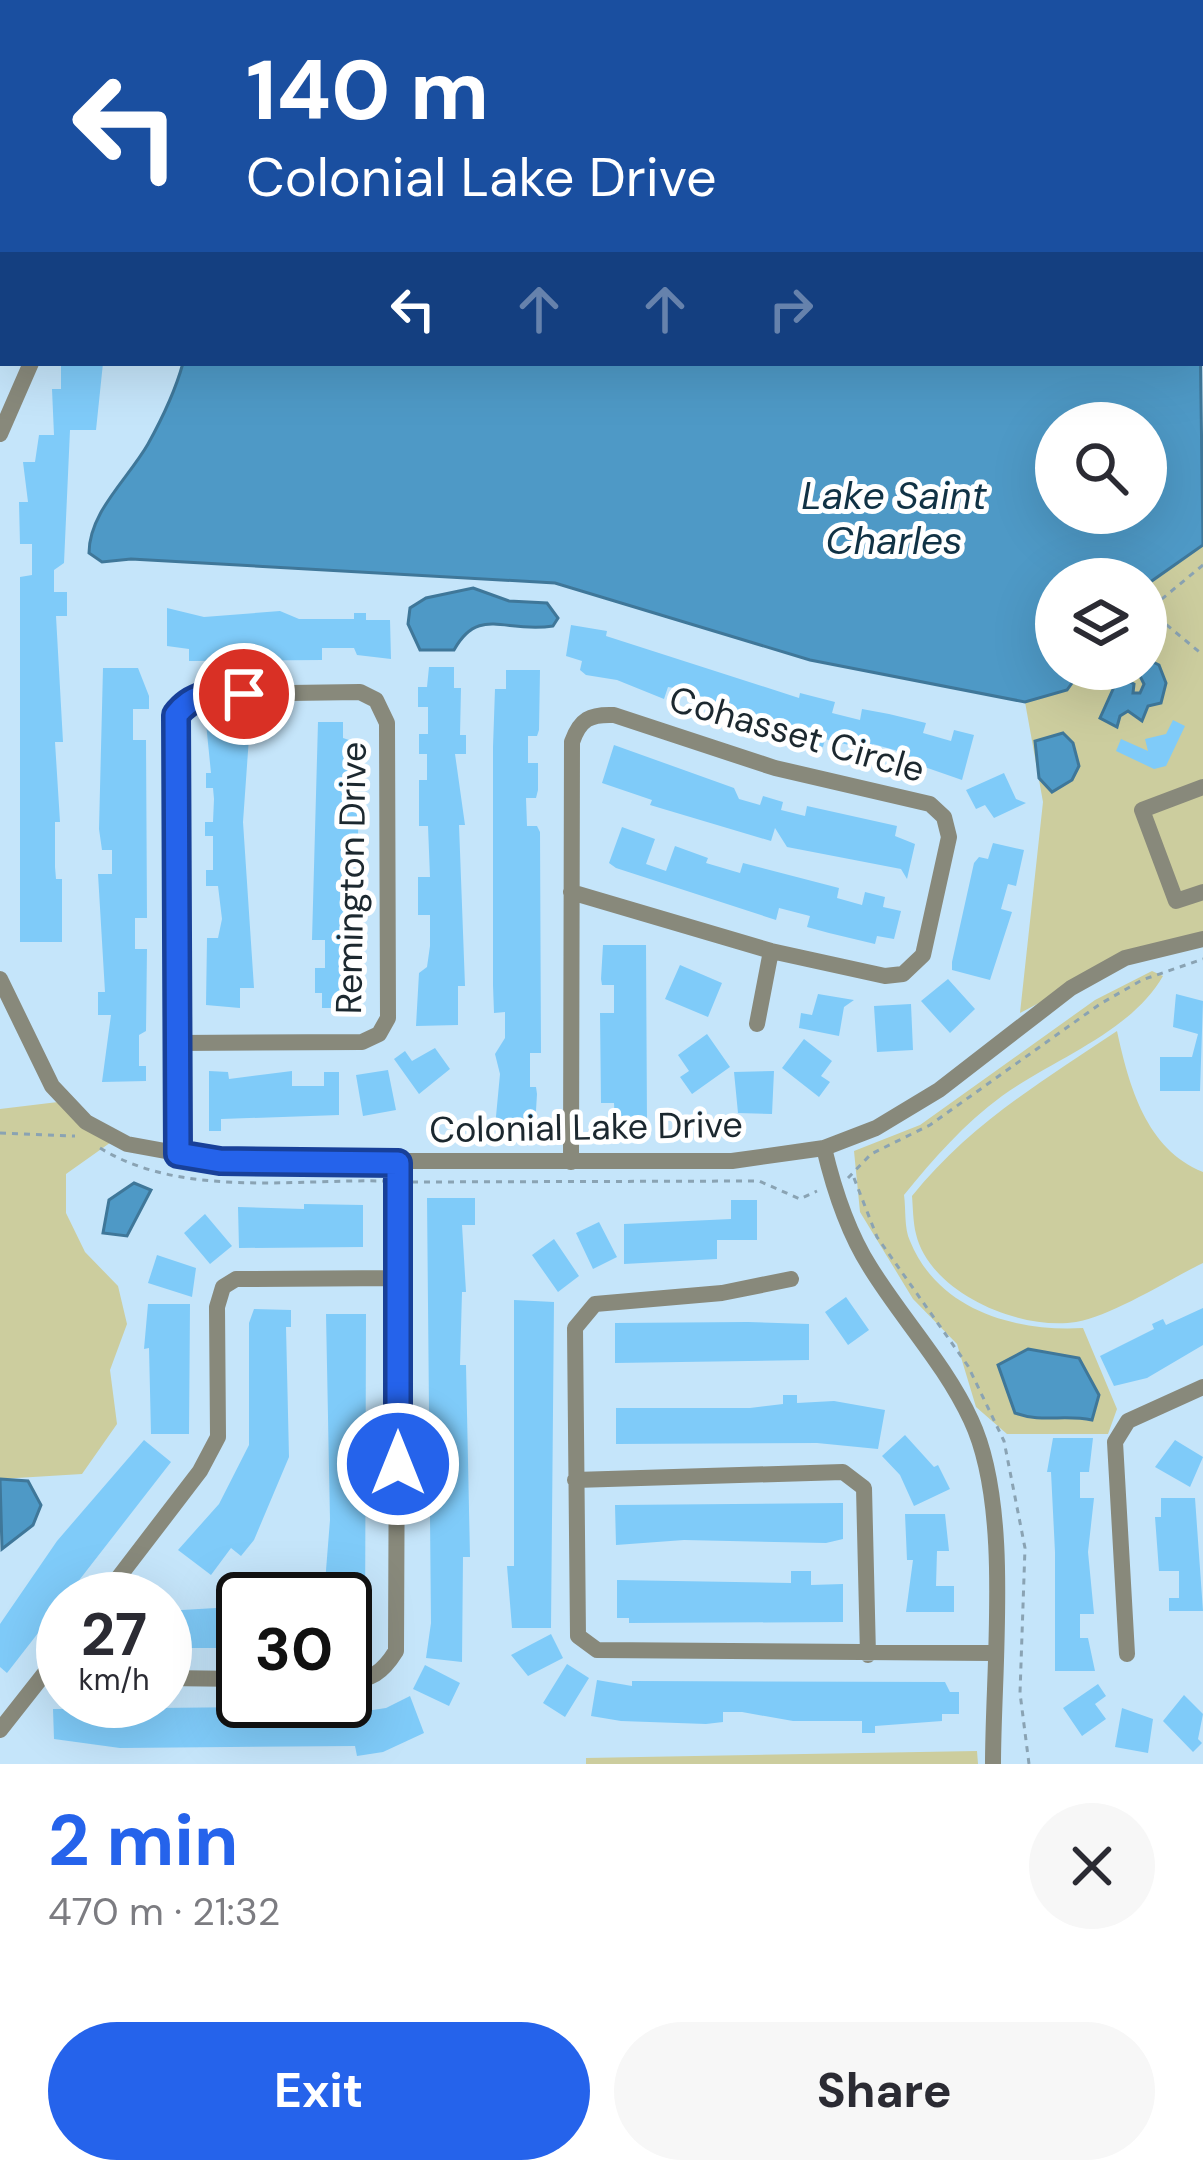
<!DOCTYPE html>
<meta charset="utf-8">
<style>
:root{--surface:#fff;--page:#f7f7f7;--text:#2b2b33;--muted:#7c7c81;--accent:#2563eb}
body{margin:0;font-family:"DM Sans",sans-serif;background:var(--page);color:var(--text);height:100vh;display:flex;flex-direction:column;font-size:45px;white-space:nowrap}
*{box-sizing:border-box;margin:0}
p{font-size:39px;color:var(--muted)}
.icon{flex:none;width:66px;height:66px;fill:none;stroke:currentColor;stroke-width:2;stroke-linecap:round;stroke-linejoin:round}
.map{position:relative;height:1764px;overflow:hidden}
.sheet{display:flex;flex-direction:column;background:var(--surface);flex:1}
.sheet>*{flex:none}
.banner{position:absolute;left:0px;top:0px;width:1203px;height:366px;box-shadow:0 12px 48px #0002;background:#1a4fa0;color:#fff;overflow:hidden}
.buttons{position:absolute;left:1035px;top:402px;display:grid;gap:24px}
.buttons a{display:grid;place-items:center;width:132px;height:132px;border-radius:50%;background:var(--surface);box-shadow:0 12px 48px #0002;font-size:60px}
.speed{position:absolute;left:36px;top:1572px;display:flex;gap:24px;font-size:60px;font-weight:700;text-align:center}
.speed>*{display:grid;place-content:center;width:156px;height:156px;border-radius:50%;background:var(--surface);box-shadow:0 12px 48px #0002;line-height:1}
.speed small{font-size:30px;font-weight:400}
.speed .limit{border:6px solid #111;border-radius:18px;background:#fff;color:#111}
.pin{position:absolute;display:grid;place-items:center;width:102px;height:102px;color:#fff;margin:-51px;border:6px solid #fff;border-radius:50%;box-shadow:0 3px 12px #0007}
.me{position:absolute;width:132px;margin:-66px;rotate:0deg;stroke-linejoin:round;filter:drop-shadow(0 0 9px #0008)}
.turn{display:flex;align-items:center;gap:42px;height:252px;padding:0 48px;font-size:54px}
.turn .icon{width:156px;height:156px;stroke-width:2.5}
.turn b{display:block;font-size:84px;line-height:102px}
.lanes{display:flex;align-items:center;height:114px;padding:0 48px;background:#0003;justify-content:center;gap:60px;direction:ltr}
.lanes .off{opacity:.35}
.round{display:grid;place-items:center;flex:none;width:126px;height:126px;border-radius:63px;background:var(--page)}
.summary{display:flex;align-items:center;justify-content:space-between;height:204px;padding:0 48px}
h1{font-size:72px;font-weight:700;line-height:90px;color:var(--accent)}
.button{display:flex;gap:24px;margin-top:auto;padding:24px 48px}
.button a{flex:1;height:138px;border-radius:72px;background:var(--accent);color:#fff;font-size:48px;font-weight:700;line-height:138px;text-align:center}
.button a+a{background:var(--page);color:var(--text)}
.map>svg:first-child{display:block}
.green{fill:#cccd9e}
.water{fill:#4e99c6;stroke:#3f7799;stroke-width:3;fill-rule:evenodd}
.building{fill:#7fcbf9}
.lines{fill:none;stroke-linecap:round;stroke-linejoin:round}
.path{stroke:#8aa3b3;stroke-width:3;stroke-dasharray:6 6;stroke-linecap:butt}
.minor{stroke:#88897b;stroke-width:16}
.route-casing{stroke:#184099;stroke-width:30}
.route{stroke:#2563eb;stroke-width:21}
.labels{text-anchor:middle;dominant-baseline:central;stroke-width:10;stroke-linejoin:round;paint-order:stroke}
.street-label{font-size:36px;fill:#1c282f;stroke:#fff}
.water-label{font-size:39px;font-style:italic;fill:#103245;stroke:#fff}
</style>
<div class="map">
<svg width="1203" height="1764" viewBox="0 0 1203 1764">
<rect width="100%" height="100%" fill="#c5e5fa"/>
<!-- green -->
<path class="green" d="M1203,545V939L1125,958L1020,1013L1043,802L1025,702L1067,690L1082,669H1146V585Z
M1152,971L1163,976C1130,1033 1055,1058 1002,1096C964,1124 934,1158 904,1195C906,1208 904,1229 910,1241C938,1310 1015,1332 1083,1328L1117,1409L1108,1434H1007L976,1407L957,1344L913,1299L860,1212L854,1151L920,1125L1095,1000Z
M1117,1031C1129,1086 1146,1149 1203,1172V1263C1168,1280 1112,1316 1076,1322C1020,1331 930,1293 916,1234C913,1222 913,1208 912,1196C970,1124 1041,1082 1117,1031Z
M58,1102L114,1140L66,1174V1213L85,1252L118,1286L127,1324L110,1370L117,1424L82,1474L0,1479V1109Z
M977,1751L978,1764H586V1758Z"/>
<!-- water -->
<path class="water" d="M130,0H1203L1200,29V3Z
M1200,325L1203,545L1146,585V579H1056V669H1082L1067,690L1025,702L810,660L555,583L131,559L102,562L89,553C89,512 128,479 148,444C163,417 175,392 183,363H1200ZM1146,423V513H1056V423Z
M473,588L509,601L547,603L558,618L553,626C505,634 479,605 454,650H420L408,624L410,608L426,598Z
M1149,660L1159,665L1166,683L1161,703L1148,706L1142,721L1128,711L1120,716L1117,727L1100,718L1119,676L1134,684L1133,693H1140L1144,684L1137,670L1146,669Z
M1063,733L1073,743L1079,766L1072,780L1052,792L1039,778L1035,741Z
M134,1183L151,1190L127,1236L103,1233L109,1200Z
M1028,1349L1079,1358L1099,1395L1092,1420C1064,1414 1042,1423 1015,1413L998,1365Z
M0,1479L28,1481L41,1505L33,1525L2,1549Z"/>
<!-- building -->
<path class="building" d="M103,363L96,430H70L64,563L54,570V592H67V616H56L63,742H55L60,822H55V867L56,879H62V942H20V577L32,575V544H20L19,502H28L23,462H35L39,435H54L52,389H61V366Z
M167,608L204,617L280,611L299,619H354V613H366V620H390L391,659L357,655L354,648H322V660L189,661V649L167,646Z
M571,625L607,631L606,636L799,698L800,693L835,702L832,713L860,720L862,709L889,714L926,723L923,733L951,741L954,730L974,735L962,780L916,764L902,765L896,761L898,751L873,744L869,758L851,754L853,746L825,739L823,747L811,744L805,739L807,729L780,722L776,734L770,733L717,716L712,711L715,701L680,689L668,687L664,699L617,680L586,675L580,670L582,661L566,656Z
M429,667H454V688H461L460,735H466V754H455L465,825H459L465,986H458V1025L416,1026L419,973L427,967L430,946V915H418V877H430L428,826H419V780H427V754H419V734H428V707H418V687H427Z
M103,668H138L149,696V709H133V740H146L147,918H135V949H147L146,1031L139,1035V1066H146V1081L102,1082L111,1015H98V992H105L98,874H112V850H102L99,829Z
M506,670H540L539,730L537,736H528V763H538V790L536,798H526L527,826H537L540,832L541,1053H530V1087H536L537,1094L535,1127H495L500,1074L495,1054L505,1038V1012L494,1013L493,985V747L495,689H506Z
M1173,720L1185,726L1166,766L1154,769L1116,751L1121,739L1148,751L1145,739L1166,734Z
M318,722H343V738L358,743L359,749V762H349V797H359L358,835H346L343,847V872H358L353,920H358L359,982H351L348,1008H322V993H315V968H325V940H312Z
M206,723H250L243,822L254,988H240V1008L206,1005L207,938H218L222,919L218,886H206V870H213V836H205V822H213L214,799L213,788H206V773H211Z
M614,745L734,788L739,799L760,805L763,796L783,802L781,810L805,816L807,806L897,826L895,836L915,844L907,879L901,869L787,847L775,828L771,841L650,805L652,800L602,783Z
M1004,773L1016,799L1026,803L994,818L985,805L976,809L966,790Z
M622,827L655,839L646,864L666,871L675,846L708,858L706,863L740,873L743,863L839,888L837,898L862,905L865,892L885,897L883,907L901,911L894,939L877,936L875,944L829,933L807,927L810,916L779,908L776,920L616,868L609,863Z
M993,843L1024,850L1016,886L1008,884L1001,909L1012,912L990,980L952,970V962L974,863L979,857L988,859Z
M603,945H646L647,1125H615L614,1103H601L600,1013H614V985H602L601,979Z
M680,965L722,983L708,1017L665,999Z
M948,979L975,1009L950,1033L921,1001Z
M818,994L854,1000L844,1007L839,1036L799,1028L801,1013L812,1015Z
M1176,994L1203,1001L1200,1091H1160V1057H1192L1198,1034L1173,1027Z
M911,1004L913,1050L877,1052L874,1006Z
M707,1034L730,1067L692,1094L680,1077L689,1071L678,1055Z
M804,1039L832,1061L821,1076L830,1082L819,1097L782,1068Z
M435,1048L450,1069L419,1094L394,1059L405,1051L412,1061Z
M388,1070L396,1110L363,1116L356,1075Z
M209,1071L228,1072L229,1079L292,1071V1086H324V1072H339V1115L221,1119V1131H209Z
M774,1071L772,1114L738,1113L734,1072Z
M427,1198H475V1225H462L466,1292H462L460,1365H466L470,1557H463L462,1662L426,1658L431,1623Z
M731,1200H757V1240H717V1259L624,1264V1224L731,1219Z
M304,1204L363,1205V1247L239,1248L238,1207L304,1209Z
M205,1214L232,1246L210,1264L184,1233Z
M599,1222L617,1257L593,1269L576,1233Z
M554,1239L579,1276L558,1292L532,1255Z
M157,1255L196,1268L192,1297L148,1283Z
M846,1297L869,1330L848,1345L825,1312Z
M514,1300L554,1302L551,1628H512L507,1566H514Z
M148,1304H190L189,1434H151L149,1348L144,1349Z
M1203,1308V1345L1147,1378L1114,1386L1100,1356L1154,1329L1152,1324L1163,1319L1166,1325Z
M254,1309L291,1310V1327H286L289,1457L254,1540L241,1556L231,1548L211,1575L178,1550L219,1504L249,1445V1323Z
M326,1314H366L365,1646H345V1583H325L330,1520Z
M748,1322L809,1324V1360L615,1363V1323Z
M783,1395H797V1403L834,1401L885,1410L878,1449L817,1443L616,1444V1408H750L783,1404Z
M905,1435L934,1467L938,1465L950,1489L914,1506L900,1475L882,1456Z
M1053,1438H1093L1089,1472H1080V1498H1094L1088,1552L1094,1614H1080V1638H1088L1095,1671H1055V1552L1051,1472H1047Z
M144,1440L171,1462L7,1673L0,1667V1624L57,1541Z
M1175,1440L1203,1457L1190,1487L1155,1467Z
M1161,1498H1195L1203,1611H1169V1598H1179V1571H1159L1155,1517H1161Z
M843,1503V1539L826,1543L684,1540L616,1545L615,1505Z
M905,1514H945L949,1551H937L936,1586H954V1612H906L913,1560H907Z
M791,1571H811V1585L843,1584V1622L629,1623V1618H617V1580L791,1583Z
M233,1607H243V1648H165V1611Z
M551,1634L563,1658L528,1676L511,1655Z
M567,1664L589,1678L565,1717L543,1703Z
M425,1665L460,1683L449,1706L413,1689Z
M597,1680L632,1686V1681L945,1682L950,1692H959V1714H942V1721L875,1726V1733H862V1721H793L742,1712H723V1722L706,1724L621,1721L591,1716Z
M1098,1684L1106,1696L1095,1704L1106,1719L1082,1736L1063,1708Z
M1184,1695L1203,1714L1198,1739L1202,1743L1193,1752L1163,1721Z
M410,1696L424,1733L383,1752L357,1756L355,1746L120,1748L54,1739L53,1709L346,1706V1714L386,1708Z
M1122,1708L1153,1719L1148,1753L1115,1747Z"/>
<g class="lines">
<!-- path -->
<path class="path" d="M1200,128L1203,122
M1200,295L1203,296
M1203,565L1157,603L1162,621L1203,655
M0,1133L75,1136
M100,1148C181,1198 294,1179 384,1181
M848,1178L871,1154L930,1125L1100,1004L1142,980L1203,959
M854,1178L877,1237L968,1366L1004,1441L1025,1548L1020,1693L1029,1764
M412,1182L759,1181L800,1199L817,1191"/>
<!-- minor -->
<path class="minor" d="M8,0L9,3
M0,291H3
M0,434L31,363
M360,692L376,700L387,723L388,1018L379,1034L362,1042L177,1043L176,715L187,700L206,694Z
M1203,787L1142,810L1176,901L1203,892
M571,892L771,951L885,976L903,974L923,955L949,837L944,817L930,804L775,768L614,715C590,714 580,719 572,742L571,1162
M0,979L52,1086L86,1122L127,1144L220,1161H732L824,1148L876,1128L939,1090L1071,988L1125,958L1203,939
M757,1024L771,951
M177,1043L178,1154
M824,1148C834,1190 847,1231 870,1267C902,1319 945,1364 971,1420C1012,1507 993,1665 993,1764
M791,1279L722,1293L595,1304L575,1328L578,1636L597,1650L993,1653
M575,1480L843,1472L864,1488L868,1655
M102,1599L200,1471L218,1437L217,1307L223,1287L236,1279L398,1278
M1127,1654L1115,1442L1128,1421L1203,1387
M165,1678L243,1679
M345,1681C371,1681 383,1672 396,1651L398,1163
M0,1730L63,1650"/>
</g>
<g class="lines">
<defs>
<path id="route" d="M244,694C216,694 194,691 176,715L178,1154L220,1161L398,1163V1464"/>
</defs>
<!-- route casing -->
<use href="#route" class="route-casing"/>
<!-- route -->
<use href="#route" class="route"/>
</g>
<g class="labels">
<!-- street labels -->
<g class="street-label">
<text transform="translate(797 734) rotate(16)">Cohasset Circle</text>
<text transform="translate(351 878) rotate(-89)">Remington Drive</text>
<text transform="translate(586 1127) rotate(-1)">Colonial Lake Drive</text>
</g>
<!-- water labels -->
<g class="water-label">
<text x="894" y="495">Lake Saint<tspan x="894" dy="45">Charles</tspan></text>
</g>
</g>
</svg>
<div class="buttons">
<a><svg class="icon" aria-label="search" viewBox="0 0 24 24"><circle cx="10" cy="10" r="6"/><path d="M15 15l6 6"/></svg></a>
<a><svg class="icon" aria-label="layers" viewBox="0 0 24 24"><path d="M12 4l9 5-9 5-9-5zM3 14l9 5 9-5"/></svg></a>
</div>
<div class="speed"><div>27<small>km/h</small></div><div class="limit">30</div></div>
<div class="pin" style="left:244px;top:694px;background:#d93025"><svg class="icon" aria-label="arrive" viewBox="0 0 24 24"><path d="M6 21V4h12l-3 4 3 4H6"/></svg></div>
<svg class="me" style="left:398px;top:1464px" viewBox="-20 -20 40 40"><circle r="17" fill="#2563eb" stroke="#fff" stroke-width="3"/><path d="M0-11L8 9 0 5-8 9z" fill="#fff"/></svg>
<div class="banner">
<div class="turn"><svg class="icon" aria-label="left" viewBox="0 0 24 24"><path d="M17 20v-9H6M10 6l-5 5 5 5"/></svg><div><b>140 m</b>Colonial Lake Drive</div></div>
<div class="lanes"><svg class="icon" aria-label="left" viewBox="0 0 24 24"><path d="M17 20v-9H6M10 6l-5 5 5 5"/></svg><svg class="icon off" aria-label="ahead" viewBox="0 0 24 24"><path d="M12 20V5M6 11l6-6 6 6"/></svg><svg class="icon off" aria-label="ahead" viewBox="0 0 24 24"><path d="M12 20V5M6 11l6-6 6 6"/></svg><svg class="icon off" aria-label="right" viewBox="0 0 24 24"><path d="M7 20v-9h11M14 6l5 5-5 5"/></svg></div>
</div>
</div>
<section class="sheet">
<div class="summary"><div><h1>2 min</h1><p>470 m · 21:32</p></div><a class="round"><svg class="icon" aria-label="close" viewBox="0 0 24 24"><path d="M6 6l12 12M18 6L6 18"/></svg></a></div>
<div class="button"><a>Exit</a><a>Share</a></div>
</section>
